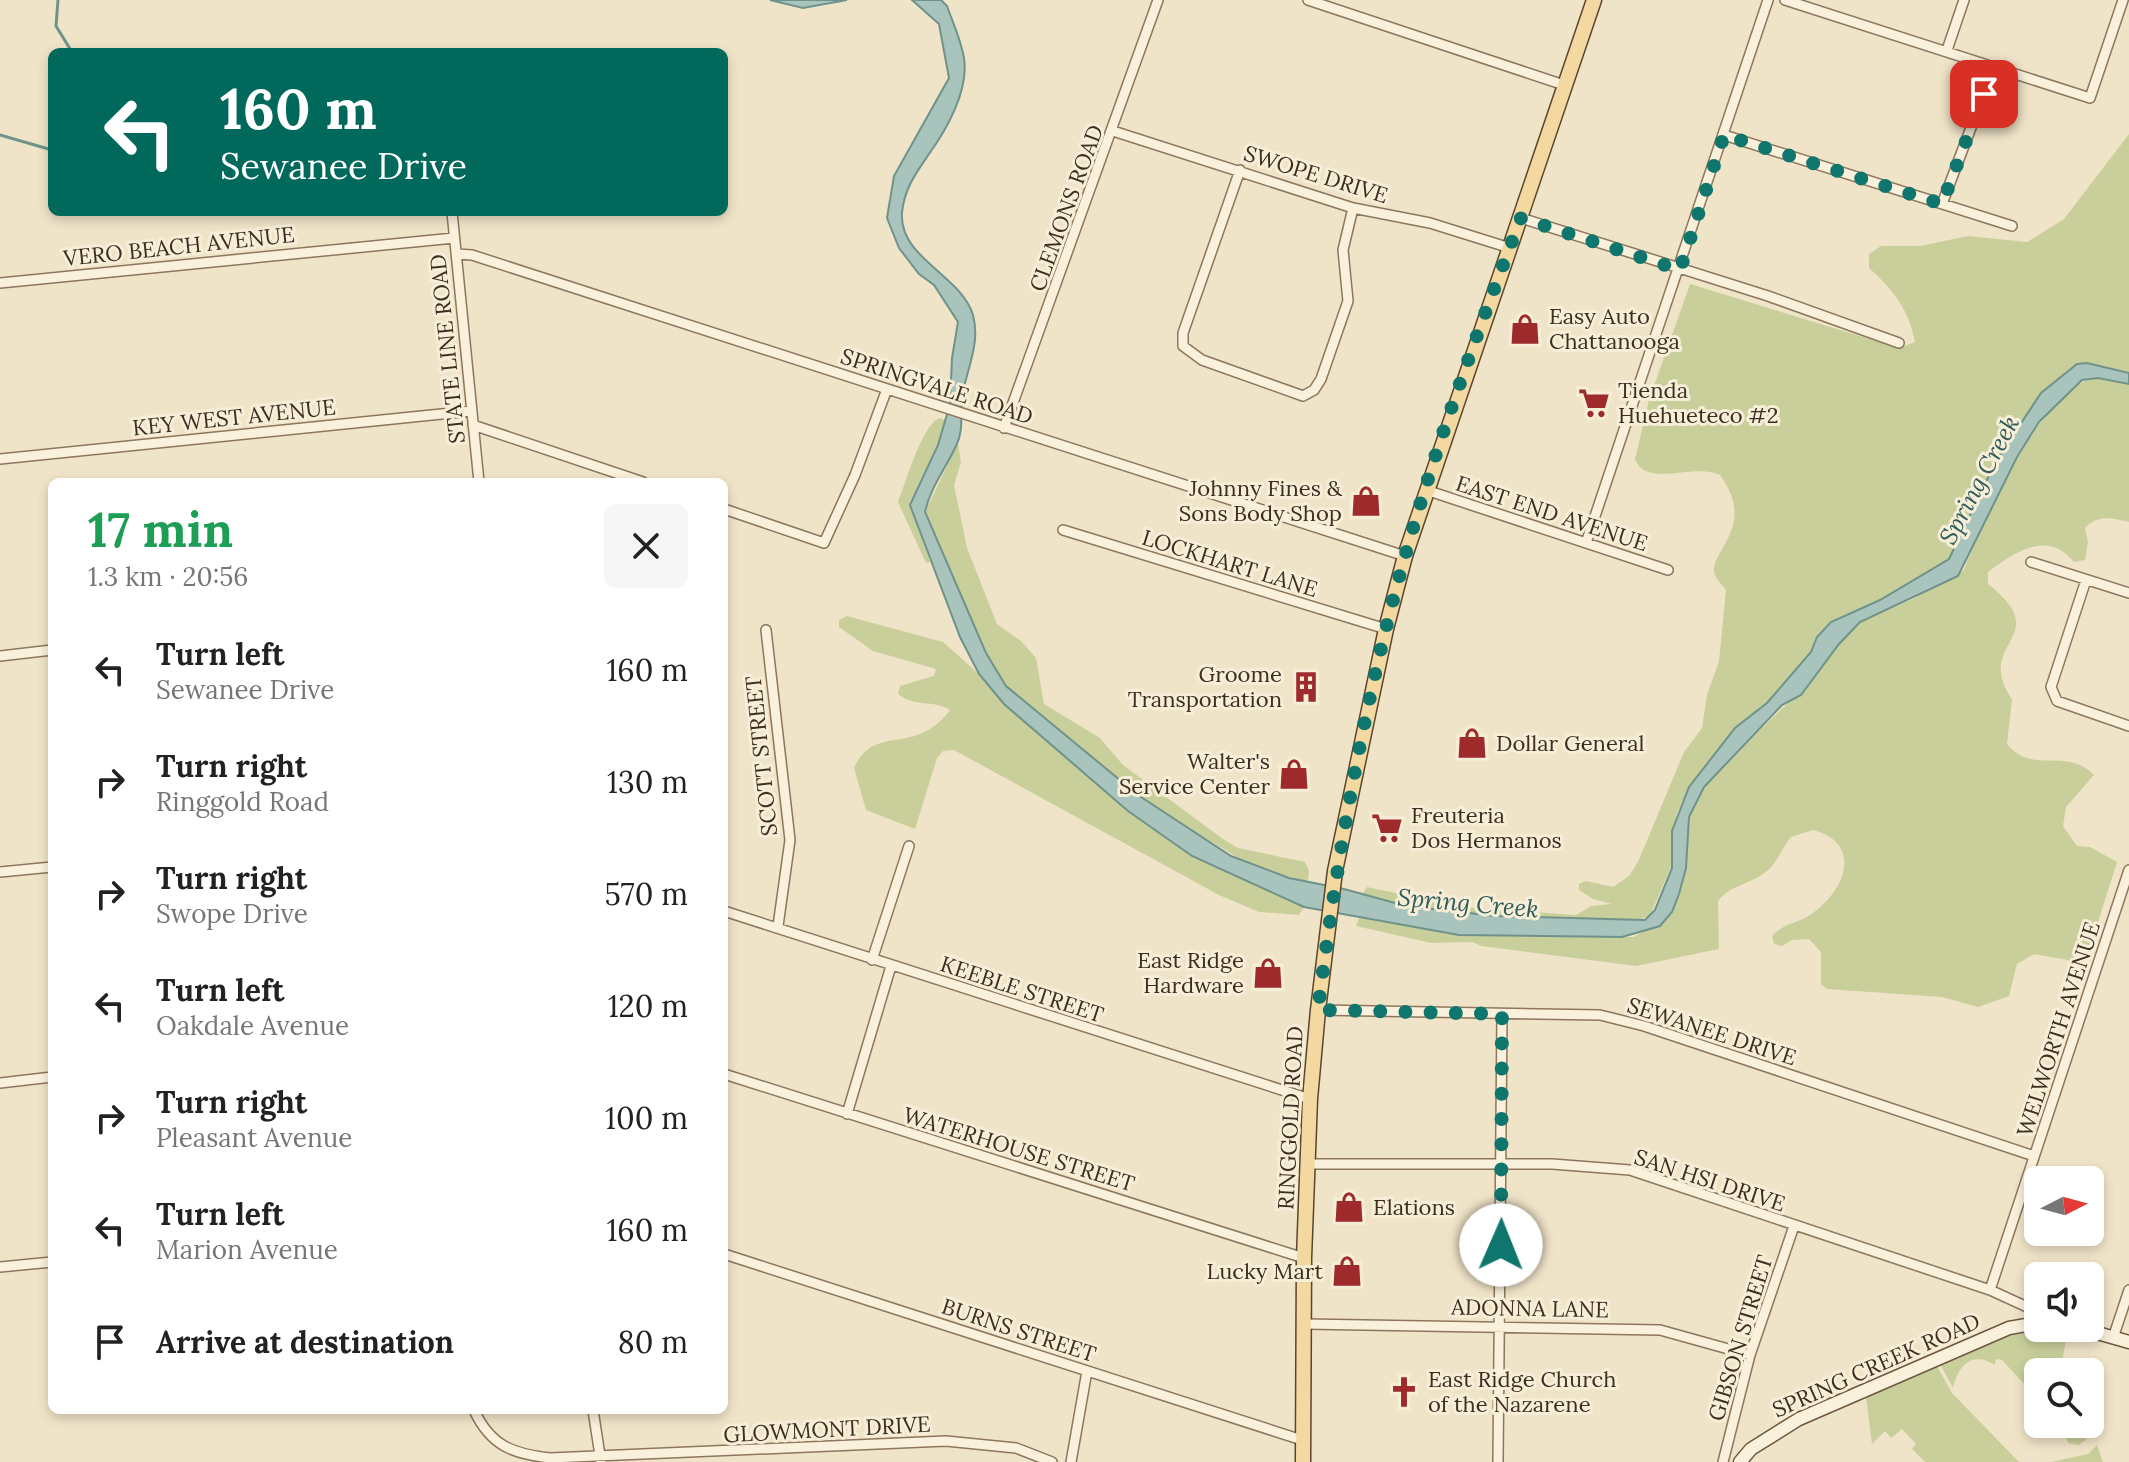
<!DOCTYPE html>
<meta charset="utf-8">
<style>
:root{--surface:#fff;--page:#f6f6f6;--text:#222;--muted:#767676}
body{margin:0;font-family:Lora,serif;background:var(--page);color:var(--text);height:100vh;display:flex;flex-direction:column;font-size:30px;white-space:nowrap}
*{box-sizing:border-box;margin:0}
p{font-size:26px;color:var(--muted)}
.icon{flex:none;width:44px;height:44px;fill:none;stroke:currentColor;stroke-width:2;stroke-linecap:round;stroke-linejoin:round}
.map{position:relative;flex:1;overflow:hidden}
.sheet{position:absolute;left:48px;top:478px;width:680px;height:936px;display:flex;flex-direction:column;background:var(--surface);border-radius:12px;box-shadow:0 4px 12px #0003}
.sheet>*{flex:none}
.guide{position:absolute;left:48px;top:48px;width:680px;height:168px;border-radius:12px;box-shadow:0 4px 12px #0003;background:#00695c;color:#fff;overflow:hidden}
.needle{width:52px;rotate:84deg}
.tools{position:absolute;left:2024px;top:1166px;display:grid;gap:16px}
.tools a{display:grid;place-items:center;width:80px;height:80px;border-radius:12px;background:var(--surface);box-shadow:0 4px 12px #0003;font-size:40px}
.pin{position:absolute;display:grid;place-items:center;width:68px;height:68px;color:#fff;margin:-34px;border-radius:16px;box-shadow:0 4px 12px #0006}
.me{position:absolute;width:88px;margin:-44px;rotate:1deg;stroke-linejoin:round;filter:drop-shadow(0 0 6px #0008)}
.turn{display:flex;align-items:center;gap:28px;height:168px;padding:0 40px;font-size:36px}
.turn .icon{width:104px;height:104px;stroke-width:2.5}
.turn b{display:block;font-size:56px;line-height:68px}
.round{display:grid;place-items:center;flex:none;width:84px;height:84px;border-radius:12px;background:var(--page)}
.overview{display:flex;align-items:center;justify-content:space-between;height:136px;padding:0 40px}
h1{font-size:48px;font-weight:700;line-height:60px;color:#1e9e55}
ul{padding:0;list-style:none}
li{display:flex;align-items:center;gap:24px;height:112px;padding:0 40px}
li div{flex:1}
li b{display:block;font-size:30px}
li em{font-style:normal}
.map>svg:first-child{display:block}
.green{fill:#c9cf9b}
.water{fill:#a9c4bc;stroke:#6f938a;stroke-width:2}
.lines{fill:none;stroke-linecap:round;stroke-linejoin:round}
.stream{stroke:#6f938a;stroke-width:3}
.street-casing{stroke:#8d765c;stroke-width:12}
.secondary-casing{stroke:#6f573f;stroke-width:15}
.primary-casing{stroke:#5b4430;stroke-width:17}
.street{stroke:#faf1dc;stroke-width:9}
.secondary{stroke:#faf1dc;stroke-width:12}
.primary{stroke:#f3d9a0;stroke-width:14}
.route{stroke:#0f766e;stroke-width:14;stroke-dasharray:0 25.2}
.labels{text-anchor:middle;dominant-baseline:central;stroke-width:6;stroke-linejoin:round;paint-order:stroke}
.street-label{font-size:22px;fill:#3d2e20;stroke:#f7eed8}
.poi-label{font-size:22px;fill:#3d2e20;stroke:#f7eed8;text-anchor:start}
.water-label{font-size:24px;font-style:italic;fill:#2f5d5a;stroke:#f7eed8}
</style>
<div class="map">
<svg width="2129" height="1462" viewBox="0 0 2129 1462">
<rect width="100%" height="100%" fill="#f0e4c8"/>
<!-- green -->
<path class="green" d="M2129,134V373L2087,363L2070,370L2041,393L1996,461L1949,559L1880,600L1831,622L1817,637L1811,652L1767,703L1735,728L1689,787L1677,813L1672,831L1674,859L1650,916L1632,922L1495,916L1406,906L1362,895L1367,887L1462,907L1576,915L1591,906L1612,904L1593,899L1579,890V884L1586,881L1613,887L1629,876L1638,862L1684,752L1702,728L1707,695L1719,661L1726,590C1723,586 1717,580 1715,575C1706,553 1759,528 1720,475C1694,462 1646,489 1635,459L1649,400L1690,284L1899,348L1915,342C1909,310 1893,289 1869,268V254L1881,246H1920L1968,236L2027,242L2064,219Z
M2098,378L2129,384V522C2112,518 2098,514 2085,528L2088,542L2085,560L2074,562C2048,529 2015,552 1988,572V584C2057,638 1972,641 2012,699L2007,744C2033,776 2066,746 2094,775L2066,807L2063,826L2077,846L2090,847L2117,862L2085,963L2034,954L2017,964L2009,996L1978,1007L1942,997L1827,989L1821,984V952L1809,939L1792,940L1782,946L1774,944L1772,936C1784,923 1796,924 1810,915C1844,893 1865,844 1813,830L1791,837C1780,850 1778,864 1763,874C1747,885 1731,885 1718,901L1719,949L1636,966L1481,946L1473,942L1431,943L1356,926L1359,918L1459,935L1622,937H1634L1672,912L1686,868L1689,817L1704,787L1722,766L1816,676L1839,644L1860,622L1913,599L1964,570C1981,525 2046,379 2098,378Z
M939,418L946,420L928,469L910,505L930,562L926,563L898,502C906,482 921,427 939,418Z
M958,443L961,462L954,485L967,548L997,624L1021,641L1036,658L1044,704L1100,738L1123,765L1223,839L1238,848L1305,862L1309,871L1308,882L1252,866L1185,826L1138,795L1006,686L986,653L925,512Z
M847,616L943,642L979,674L1004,704L1192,856L1304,907L1299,915L1259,912L1219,895L954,750L943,751L937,758L915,829L866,810L854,768C875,722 914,758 950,710C933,699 915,708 898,694L900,686L934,676L936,669L873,651L839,627V620Z
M2044,1329L2067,1331V1335L2060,1372H2038V1399L2002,1360L1996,1359L1995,1365C1971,1350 1958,1367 1953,1388L1940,1364L2007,1336Z
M1937,1366L1952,1393L2019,1462H1925L1912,1449L1916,1444L1902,1429L1891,1438L1885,1431L1872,1444L1866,1397Z
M2061,1424H2084L2088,1429L2086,1440L2079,1445L2068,1443Z
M2097,1445L2103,1462H2051L2088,1454Z"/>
<!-- water -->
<path class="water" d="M770,0H847L803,8Z
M912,0H941L947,6C953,23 961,40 964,58C969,90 947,129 929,154C916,173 904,189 902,213C899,258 961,275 973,315C981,344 966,370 962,398C960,415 964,431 956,446C946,468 930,488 925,512L986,653L1006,686L1138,795L1231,856L1289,878L1344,889L1406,906L1495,916L1645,920L1655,910L1672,868V831L1689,787L1735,728L1767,703L1811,652L1817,637L1831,622L1880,600L1949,559L1996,461L2041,393L2077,364L2087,363L2129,373V384L2098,378L2082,380L2039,422L2017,457L1958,576L1860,622L1839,644L1801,695L1782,705L1704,787L1689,817L1686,868L1679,894L1672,912L1660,926L1622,937L1459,935L1304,907L1192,856L1128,811L1004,704L979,674L960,637L910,505L938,445L950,404L952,358L958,322L934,285L919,274L899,248L887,218L894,176L949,78L939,24Z"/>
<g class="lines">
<!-- stream -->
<path class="stream" d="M58,0L56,26L72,52
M0,135L52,150"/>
<defs>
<path id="street" d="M1308,0L1564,85
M1785,0L2090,98L2123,0
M1947,50L1964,0
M1113,131L1353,208L1430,223L1510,248
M1724,135L2012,226
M1240,170L1183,333V346L1202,360L1303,396L1314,390L1321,379L1348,301L1343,250L1353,208
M1942,204L1994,67
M452,212L479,482
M1521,218L1768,296L1899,343
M457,254L472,255L1405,556
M0,283L454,238
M473,425L643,482
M1004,428L1158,0
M0,459L471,411
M1426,490L1668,570
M724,509L824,543L855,475L887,389
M1063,530L1386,629
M1586,543L1768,0
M2031,562L2129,593
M2086,580L2051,687L2057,701L2129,726
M766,630L790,840L778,926
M0,656L52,650
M0,872L52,867
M724,911L1310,1099
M872,960L909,846
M1318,1010L1600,1015L1644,1026L2034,1156
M724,1074L1304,1258
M0,1083L52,1077
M847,1114L891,966
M1308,1164H1552L1630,1170L1990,1290L2038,1312
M724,1254L1302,1440
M0,1267L52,1262
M1990,1290L2129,870
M1305,1324L1660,1330L1750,1355
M2113,1338L2129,1290
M474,1410C490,1445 512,1454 550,1458L946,1441L1016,1448L1052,1462
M593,1410L601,1462
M1071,1462L1087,1371
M1498,1462L1502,1014
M1723,1462L1750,1355L1794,1226"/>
<path id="secondary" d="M2080,1328L2129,1342
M1740,1462L1751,1449L1799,1419L2009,1328L2038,1323"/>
<path id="primary" d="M1303,1462L1304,1258L1310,1099L1318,1010L1335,871L1386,629L1405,556L1594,0"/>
</defs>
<!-- street casing -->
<use href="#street" class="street-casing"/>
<!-- secondary casing -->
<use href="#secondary" class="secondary-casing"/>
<!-- primary casing -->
<use href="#primary" class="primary-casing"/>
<!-- street -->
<use href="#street" class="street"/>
<!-- secondary -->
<use href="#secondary" class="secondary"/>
<!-- primary -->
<use href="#primary" class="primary"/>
</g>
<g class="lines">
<!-- route -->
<path class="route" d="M1501,1245L1502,1014L1318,1010C1334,882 1355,754 1386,628C1420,489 1470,351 1521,218L1680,270L1724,135L1942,204L1984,94"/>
</g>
<!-- icons -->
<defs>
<symbol id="shop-bare" viewBox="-9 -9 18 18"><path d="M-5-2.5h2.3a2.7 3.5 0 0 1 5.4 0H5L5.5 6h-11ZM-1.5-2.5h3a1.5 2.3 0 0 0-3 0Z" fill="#9e2a2b" stroke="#f7eed8" stroke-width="2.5" paint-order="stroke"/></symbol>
<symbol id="supermarket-bare" viewBox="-9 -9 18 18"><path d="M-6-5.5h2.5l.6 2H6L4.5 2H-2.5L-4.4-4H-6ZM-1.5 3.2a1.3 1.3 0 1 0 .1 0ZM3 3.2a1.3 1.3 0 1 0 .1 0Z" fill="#9e2a2b" stroke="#f7eed8" stroke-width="2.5" paint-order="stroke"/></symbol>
<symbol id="building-bare" viewBox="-9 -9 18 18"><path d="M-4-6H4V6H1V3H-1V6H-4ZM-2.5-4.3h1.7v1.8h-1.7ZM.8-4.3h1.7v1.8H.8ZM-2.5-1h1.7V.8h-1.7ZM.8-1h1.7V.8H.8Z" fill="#9e2a2b" stroke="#f7eed8" stroke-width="2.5" paint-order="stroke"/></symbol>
<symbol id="church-bare" viewBox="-9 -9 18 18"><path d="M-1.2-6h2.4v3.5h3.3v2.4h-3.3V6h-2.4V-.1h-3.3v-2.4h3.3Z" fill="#9e2a2b" stroke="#f7eed8" stroke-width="2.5" paint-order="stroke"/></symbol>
</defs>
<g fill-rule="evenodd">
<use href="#shop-bare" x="1503" y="307" width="44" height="44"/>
<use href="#supermarket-bare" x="1572" y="381" width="44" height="44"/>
<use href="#shop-bare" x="1344" y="479" width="44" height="44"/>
<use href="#building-bare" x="1284" y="665" width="44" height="44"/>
<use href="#shop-bare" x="1450" y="721" width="44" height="44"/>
<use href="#shop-bare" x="1272" y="752" width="44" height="44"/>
<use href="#supermarket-bare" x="1365" y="806" width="44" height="44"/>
<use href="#shop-bare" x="1246" y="951" width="44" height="44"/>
<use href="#shop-bare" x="1327" y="1185" width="44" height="44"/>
<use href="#shop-bare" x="1325" y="1249" width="44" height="44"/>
<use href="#church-bare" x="1382" y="1370" width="44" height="44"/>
</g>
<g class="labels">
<!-- street labels -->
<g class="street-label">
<text transform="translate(1316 174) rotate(17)">SWOPE DRIVE</text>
<text transform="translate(1066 208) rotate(-70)">CLEMONS ROAD</text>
<text transform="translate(179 246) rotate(-6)">VERO BEACH AVENUE</text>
<text transform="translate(447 349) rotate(-96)">STATE LINE ROAD</text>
<text transform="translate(937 386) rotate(18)">SPRINGVALE ROAD</text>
<text transform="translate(234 417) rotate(-6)">KEY WEST AVENUE</text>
<text transform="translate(1552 513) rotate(18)">EAST END AVENUE</text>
<text transform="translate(1230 563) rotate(17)">LOCKHART LANE</text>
<text transform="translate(761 756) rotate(-96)">SCOTT STREET</text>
<text transform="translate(1022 989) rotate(18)">KEEBLE STREET</text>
<text transform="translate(2058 1029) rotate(-72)">WELWORTH AVENUE</text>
<text transform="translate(1712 1031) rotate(18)">SEWANEE DRIVE</text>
<text transform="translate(1290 1118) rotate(-87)">RINGGOLD ROAD</text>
<text transform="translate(1019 1149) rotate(17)">WATERHOUSE STREET</text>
<text transform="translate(1710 1180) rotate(18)">SAN HSI DRIVE</text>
<text transform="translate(1530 1308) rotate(1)">ADONNA LANE</text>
<text transform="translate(1019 1330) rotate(18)">BURNS STREET</text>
<text transform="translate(1740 1338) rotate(-73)">GIBSON STREET</text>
<text transform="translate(1876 1365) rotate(-24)">SPRING CREEK ROAD</text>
<text transform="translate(827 1429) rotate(-3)">GLOWMONT DRIVE</text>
</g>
<!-- poi labels -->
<g class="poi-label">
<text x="1549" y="316">Easy Auto<tspan x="1549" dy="25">Chattanooga</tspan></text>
<text x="1618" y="390">Tienda<tspan x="1618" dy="25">Huehueteco #2</tspan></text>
<text x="1342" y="488" text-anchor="end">Johnny Fines &amp;<tspan x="1342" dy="25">Sons Body Shop</tspan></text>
<text x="1282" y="674" text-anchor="end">Groome<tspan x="1282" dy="25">Transportation</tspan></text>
<text x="1496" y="743">Dollar General</text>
<text x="1270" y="761" text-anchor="end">Walter's<tspan x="1270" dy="25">Service Center</tspan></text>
<text x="1411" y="815">Freuteria<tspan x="1411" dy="25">Dos Hermanos</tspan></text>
<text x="1244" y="960" text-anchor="end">East Ridge<tspan x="1244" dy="25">Hardware</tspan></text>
<text x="1373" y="1207">Elations</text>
<text x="1323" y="1271" text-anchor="end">Lucky Mart</text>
<text x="1428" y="1379">East Ridge Church<tspan x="1428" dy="25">of the Nazarene</tspan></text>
</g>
<!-- water labels -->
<g class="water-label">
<text transform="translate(1979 480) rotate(-62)">Spring Creek</text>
<text transform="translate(1468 903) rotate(5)">Spring Creek</text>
</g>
</g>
</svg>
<div class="tools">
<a><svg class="needle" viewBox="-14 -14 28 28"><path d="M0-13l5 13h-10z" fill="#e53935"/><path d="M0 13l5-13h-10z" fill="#767676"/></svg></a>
<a><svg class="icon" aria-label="sound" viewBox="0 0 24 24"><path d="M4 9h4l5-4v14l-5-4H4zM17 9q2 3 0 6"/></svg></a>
<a><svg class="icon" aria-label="search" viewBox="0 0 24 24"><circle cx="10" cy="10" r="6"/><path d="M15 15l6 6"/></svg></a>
</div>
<div class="pin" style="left:1984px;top:94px;background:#d93025"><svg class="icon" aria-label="arrive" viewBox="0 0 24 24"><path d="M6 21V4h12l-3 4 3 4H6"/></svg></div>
<svg class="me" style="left:1501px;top:1245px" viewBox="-20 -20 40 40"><circle r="19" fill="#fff"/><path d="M0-13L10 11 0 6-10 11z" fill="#0f766e"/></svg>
<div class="guide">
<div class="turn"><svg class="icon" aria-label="left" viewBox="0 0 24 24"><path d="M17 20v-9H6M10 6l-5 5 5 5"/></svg><div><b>160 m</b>Sewanee Drive</div></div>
</div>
<section class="sheet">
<div class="overview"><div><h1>17 min</h1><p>1.3 km · 20:56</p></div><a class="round"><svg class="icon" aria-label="close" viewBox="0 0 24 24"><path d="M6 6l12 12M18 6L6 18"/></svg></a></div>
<ul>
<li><svg class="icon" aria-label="left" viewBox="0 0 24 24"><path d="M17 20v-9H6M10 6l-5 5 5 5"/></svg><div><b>Turn left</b><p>Sewanee Drive</p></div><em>160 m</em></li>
<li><svg class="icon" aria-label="right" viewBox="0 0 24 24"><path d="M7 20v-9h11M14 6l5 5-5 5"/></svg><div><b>Turn right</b><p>Ringgold Road</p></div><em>130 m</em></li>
<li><svg class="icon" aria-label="right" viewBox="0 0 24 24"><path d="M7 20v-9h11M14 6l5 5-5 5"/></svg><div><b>Turn right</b><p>Swope Drive</p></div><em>570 m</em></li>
<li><svg class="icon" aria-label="left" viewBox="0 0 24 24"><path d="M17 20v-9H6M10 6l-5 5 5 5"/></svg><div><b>Turn left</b><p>Oakdale Avenue</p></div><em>120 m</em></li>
<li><svg class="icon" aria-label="right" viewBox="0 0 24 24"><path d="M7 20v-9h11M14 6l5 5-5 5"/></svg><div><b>Turn right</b><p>Pleasant Avenue</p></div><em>100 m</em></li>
<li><svg class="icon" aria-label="left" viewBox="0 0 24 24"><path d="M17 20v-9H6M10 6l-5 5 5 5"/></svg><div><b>Turn left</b><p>Marion Avenue</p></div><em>160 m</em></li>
<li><svg class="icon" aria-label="arrive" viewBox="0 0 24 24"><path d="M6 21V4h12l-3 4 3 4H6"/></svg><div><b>Arrive at destination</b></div><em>80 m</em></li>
</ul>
</section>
</div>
